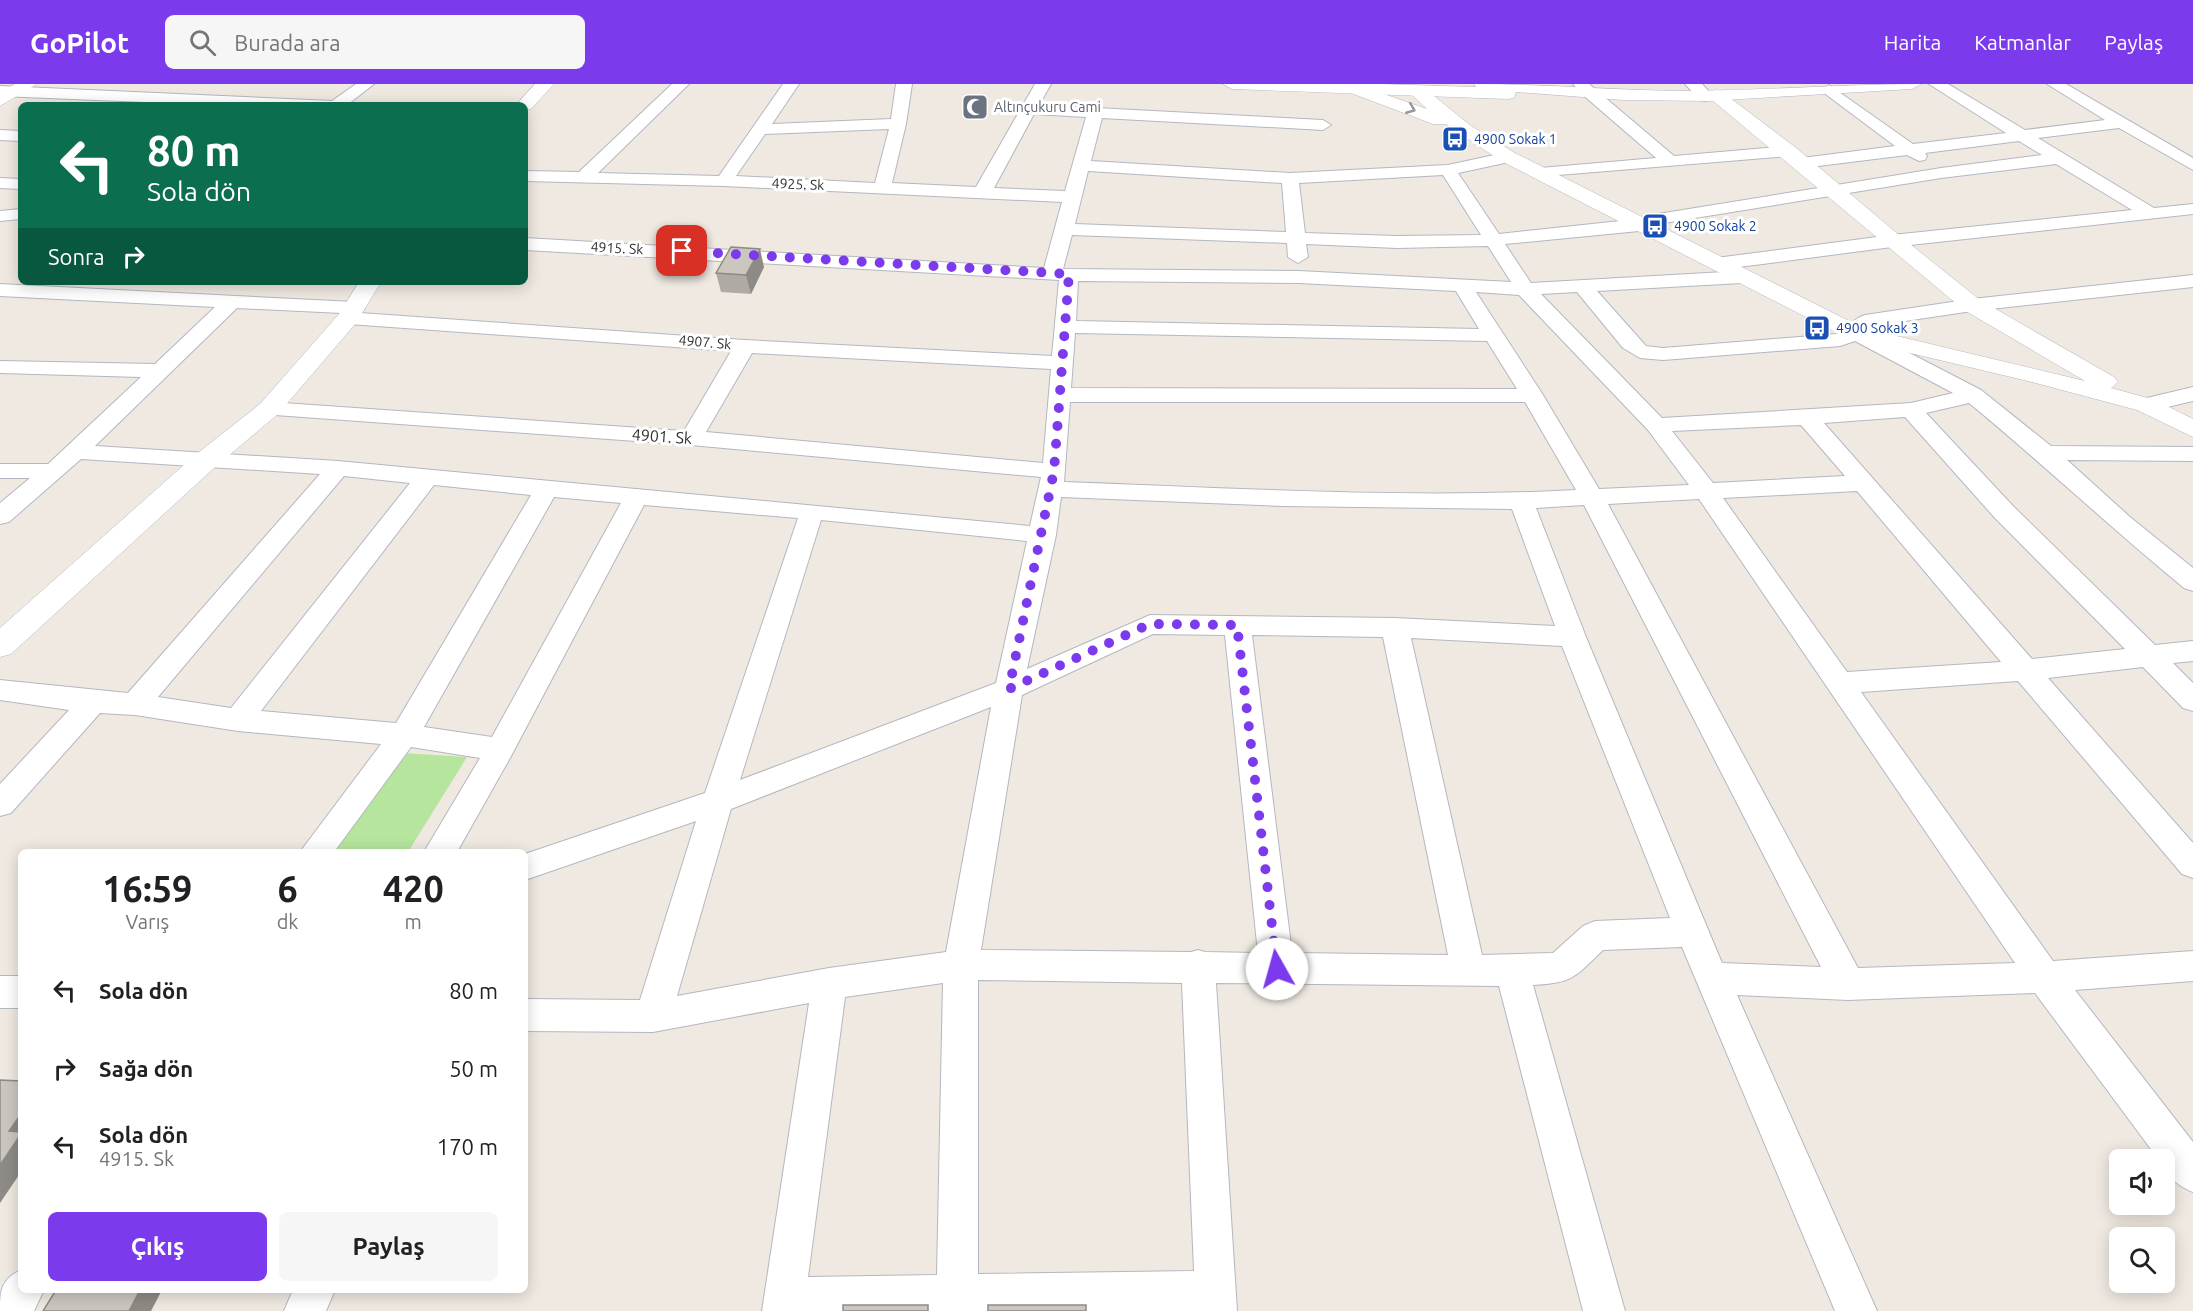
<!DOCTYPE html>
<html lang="tr">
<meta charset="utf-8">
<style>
:root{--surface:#fff;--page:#f6f6f6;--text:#202124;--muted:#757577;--accent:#7c3aed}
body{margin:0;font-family:Ubuntu,sans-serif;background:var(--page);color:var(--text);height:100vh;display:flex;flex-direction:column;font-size:22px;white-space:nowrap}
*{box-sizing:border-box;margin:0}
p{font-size:20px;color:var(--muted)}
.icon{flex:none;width:33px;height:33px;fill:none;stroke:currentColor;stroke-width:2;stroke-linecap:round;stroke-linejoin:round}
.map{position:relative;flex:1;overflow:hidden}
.drawer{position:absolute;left:18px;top:765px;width:510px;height:444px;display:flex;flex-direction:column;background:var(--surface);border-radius:9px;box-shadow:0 3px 15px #0003}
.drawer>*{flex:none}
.top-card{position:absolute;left:18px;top:18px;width:510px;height:183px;border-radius:9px;box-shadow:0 3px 15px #0003;background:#0b6e4f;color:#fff;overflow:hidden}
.controls{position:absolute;left:2109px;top:1065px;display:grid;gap:12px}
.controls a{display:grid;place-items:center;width:66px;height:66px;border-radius:9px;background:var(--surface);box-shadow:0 3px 15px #0003;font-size:30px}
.pin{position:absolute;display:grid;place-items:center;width:51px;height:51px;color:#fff;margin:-26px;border-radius:12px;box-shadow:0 3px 9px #0006}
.me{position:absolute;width:66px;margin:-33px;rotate:353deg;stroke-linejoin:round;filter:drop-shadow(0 0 4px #0008)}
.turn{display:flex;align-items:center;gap:21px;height:126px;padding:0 30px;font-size:27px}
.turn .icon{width:78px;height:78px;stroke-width:2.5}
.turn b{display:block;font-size:42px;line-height:51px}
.then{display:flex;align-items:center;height:57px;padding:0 30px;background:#0003;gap:12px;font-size:22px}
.eta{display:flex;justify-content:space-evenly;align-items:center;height:102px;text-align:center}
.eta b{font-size:36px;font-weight:600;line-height:42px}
.button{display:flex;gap:12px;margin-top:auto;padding:12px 30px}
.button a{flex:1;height:69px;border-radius:9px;background:var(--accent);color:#fff;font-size:24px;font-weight:600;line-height:69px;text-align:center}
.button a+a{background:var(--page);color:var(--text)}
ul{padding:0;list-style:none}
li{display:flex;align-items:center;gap:18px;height:78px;padding:0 30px}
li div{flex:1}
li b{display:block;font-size:22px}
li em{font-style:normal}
header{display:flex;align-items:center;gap:36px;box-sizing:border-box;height:84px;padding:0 30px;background:var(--accent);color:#fff}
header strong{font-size:28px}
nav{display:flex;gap:33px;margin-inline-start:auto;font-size:21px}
.search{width:420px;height:54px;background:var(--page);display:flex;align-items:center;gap:15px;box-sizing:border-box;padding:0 21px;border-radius:9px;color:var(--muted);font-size:22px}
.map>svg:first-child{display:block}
.green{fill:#b6e59e}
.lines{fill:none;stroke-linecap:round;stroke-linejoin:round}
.minor-casing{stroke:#b4b7c1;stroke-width:2}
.tertiary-casing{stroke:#b4b7c1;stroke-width:1}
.secondary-casing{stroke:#b4b7c1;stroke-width:1}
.minor{fill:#fff;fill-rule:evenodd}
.tertiary{fill:#fff;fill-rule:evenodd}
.secondary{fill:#fff;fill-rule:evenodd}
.wall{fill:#afaba4}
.shaded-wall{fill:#8e8b86}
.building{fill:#cbc7bf;stroke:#8e8b86;stroke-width:1.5}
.oneway{stroke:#969696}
.route{stroke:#7c3aed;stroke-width:10;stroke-dasharray:0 18}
.labels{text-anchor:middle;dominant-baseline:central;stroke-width:6;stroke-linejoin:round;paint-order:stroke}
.far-worship-label{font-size:14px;fill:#5b616d;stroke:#fff;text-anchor:start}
.far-transit-label{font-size:14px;fill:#164399;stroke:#fff;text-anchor:start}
.far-street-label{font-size:14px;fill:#2e2e2e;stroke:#fff}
.street-label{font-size:16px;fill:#2e2e2e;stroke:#fff}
</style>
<header>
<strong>GoPilot</strong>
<div class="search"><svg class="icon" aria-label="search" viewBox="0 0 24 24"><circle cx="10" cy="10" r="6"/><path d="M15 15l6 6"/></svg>Burada ara</div>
<nav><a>Harita</a><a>Katmanlar</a><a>Paylaş</a></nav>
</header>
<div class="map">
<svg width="2193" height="1227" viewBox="0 0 2193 1227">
<rect width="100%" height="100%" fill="#efe9e1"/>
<!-- green -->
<path class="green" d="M402,669L467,673L408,768H329Z"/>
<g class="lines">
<defs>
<path id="minor" d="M356,0H374L347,21H217L0,12V2L332,17Z
M672,0H689L598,89L719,92L783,0H799L772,40L891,35L896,0H912L906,40L892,99L976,103L1035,0H1051L1039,21L1323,36L1331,41L1323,46L1102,34L1091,77L1290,89L1448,81L1508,68L1514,69L1516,73L1514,77L1458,89L1499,150L1639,135L1648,141L1639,147L1505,160L1531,199L1742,187L1752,193L1742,199L1597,207L1646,262L1663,264L1836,250C1847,245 1854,234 1865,231L1972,215L2193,191V203L1972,227L1872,242L1867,247L1981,306L2051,362L2193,363V377L2067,376L2130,433L2193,484V507L2184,504C2111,444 2042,379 1969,319L1926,329L2013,422L2155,561L2193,557V577L2173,579L2193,599V627L2183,624L2143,583L2048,594L2193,759V794L2182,790L2018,597L1861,608L2053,877L2193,867V897L2075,906L2193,1058V1108C2180,1103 2164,1092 2164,1076H2159L2035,909L1848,916L1737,911L1877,1227H1835L1682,863L1603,866C1575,893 1573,899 1533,901L1625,1227H1583L1499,902L1216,899L1237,1227H762L809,919L653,948L525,947V915L640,916L696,737L525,796V770L705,709L798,434L644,421L510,674L457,768H424L480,674L411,663L334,768H300L381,660L238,647L135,631L100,629L11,729L0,732V700L69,626L0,616V596L128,609L320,390L81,375L9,438L0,440V419L30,394H0V380H48L141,293L0,289V277L155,280L215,223L0,212V200L355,218L362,220L365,224L360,229L745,256L1052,272L1059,196L525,166V154L1044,184L1062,118L724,102L525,97V87L579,88ZM1034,30L1086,33L1065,107L994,104ZM889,45L875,99L736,92L765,50ZM1088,87L1282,99L1286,148L1075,140ZM1443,91L1481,151L1397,152L1305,149L1299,99ZM1072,151L1287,159L1288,173L1298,179L1308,173L1306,160L1397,164L1488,162L1511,198L1299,187L1063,185ZM1078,197L1299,199L1456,207L1479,245L1076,237ZM1476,208L1519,211L1648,346L1689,401L1599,405L1543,311ZM1577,208L1623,264L1640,274L1663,276L1840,262L1855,257L1953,309L1911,319L1662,334L1541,210ZM237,224L342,229L338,234L341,238L348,240L731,267L684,347L269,318L261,320L258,325L261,330L691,361L1041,393L1030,442L338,377L95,362ZM1075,249L1487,257L1517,305L1071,304ZM752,269L1051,285L1043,379L706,348ZM1070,318H1525L1576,406C1406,415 1234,404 1064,398ZM1905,333L1995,434L2125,565L2032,575L1824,339ZM1801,341L1845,392L1713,399L1672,347ZM344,392L410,399L231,624L158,613ZM434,401L531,411L396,639L261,627ZM1857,407L2001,578L1847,588L1723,414ZM554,413L621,419L492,653L424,643ZM1061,413L1282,422L1512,425L1555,542L1395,534L1150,531L1027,585L1056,451ZM1699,415L2015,879L1858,884L1608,420ZM1584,421L1821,883L1722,879L1586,553L1536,424ZM821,436L1027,457L996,599L740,696ZM1153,550L1225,551L1258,869L1205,868L1198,866L1191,868L981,866L1022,611ZM1252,551L1383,553L1448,871L1292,869ZM1411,554L1562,562L1670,834L1595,837L1583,842L1553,869L1482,871ZM991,623L946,868L829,884L677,912L731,725ZM978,896L1182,899L1194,1187L978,1190ZM943,899L937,1191L808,1193L845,913Z
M1573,0H1589L1674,72L1788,62L1796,67L1788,72L1534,93L1531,89L1540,84L1656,74L1583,11Z
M1685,0H1702L1713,12L1705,17L1699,15Z
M1929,0H1948L2025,46L2105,36L2047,0H2066L2193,74V86L2119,44L2038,54L2154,124L2193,120V130L1892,163L1716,186L1706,180L1716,174L1892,151L2132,126L2056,80L1941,94L1658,140L1649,135L1658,130L1941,84L2042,71L2019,57L1925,69L1927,72L1925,76L1919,77L1907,71L1802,84L1793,79L1802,74L1895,62L1824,9L1821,6L1829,1L1913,60L2006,49Z
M0,46L21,47V57L0,56Z
M0,94L21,95V105L0,104Z
M21,125V135L0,137V127Z
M2193,303V317L2146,328L2138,326L2135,321L2138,316Z
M0,892H21V924H0Z
M21,1186V1206H44L34,1227H0C0,1207 1,1195 21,1186Z
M293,1206H335L326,1227H284Z"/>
<path id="tertiary" d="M15,0H37L0,22V9Z
M535,0H554L531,25L525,26V21H516Z
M1355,0L1427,25L1408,7L1411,3H1423L1471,42L1515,69L1863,244L2085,297L1964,226L1706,11L1715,6L1721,7L1795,63L1900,152L1980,216L2114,293L2118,298L2111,304L2155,316L2193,335V353L2137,326L2028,297L1847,254L1501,77L1446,40H1433L1351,9L1348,5Z
M359,198H381L356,239L278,330L214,384L11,570L0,573V544L194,372L260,320L339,230Z"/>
<path id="secondary" d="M1223,0H1380L1476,3L1474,0C1543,0 1611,6 1679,7C1760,7 1840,0 1921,0L1912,5L1707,17L1623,16L1516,8L1514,14L1508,15L1232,5Z"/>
</defs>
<!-- minor casing -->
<use href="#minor" class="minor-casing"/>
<!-- tertiary casing -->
<use href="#tertiary" class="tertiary-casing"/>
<!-- secondary casing -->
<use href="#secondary" class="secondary-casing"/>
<!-- minor -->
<use href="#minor" class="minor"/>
<!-- tertiary -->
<use href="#tertiary" class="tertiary"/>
<!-- secondary -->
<use href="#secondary" class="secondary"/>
</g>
<!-- wall -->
<path class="wall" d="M764,183L751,210L721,208L716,189Z"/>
<!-- shaded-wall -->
<path class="shaded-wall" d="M760,165L764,183L751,210L746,191Z
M21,1030V1088L0,1119V1081L9,1047Z
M140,1206H162L151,1227H129Z"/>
<!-- building -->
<path class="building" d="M731,163L760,165L746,191L716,189Z
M0,996L21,997V1030L9,1047L21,1048V1050L0,1081Z
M56,1206H140L129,1227H43Z
M843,1221H928V1227H843Z
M988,1221H1086V1227H988Z"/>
<!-- one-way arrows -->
<defs><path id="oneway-chevron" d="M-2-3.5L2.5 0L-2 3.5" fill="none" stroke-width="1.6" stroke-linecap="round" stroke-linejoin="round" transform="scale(1.5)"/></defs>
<use class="oneway" href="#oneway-chevron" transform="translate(1411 25) rotate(22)"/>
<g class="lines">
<!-- route -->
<path class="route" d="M682,167L1069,190L1054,387L1009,605L1150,540L1237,541L1277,885"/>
</g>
<!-- icons -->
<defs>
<symbol id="mosque-square" viewBox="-11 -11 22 22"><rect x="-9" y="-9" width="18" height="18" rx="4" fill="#6b7280" stroke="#fff"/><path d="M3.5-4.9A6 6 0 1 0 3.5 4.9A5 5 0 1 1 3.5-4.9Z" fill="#fff"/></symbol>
<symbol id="bus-square" viewBox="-11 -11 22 22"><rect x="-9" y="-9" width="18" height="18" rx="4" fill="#1a4fb4" stroke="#fff"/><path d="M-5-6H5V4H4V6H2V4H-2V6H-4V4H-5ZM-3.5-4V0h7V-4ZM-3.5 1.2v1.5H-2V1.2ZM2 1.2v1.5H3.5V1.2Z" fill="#fff"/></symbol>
</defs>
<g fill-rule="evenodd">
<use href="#mosque-square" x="960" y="8" width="30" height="30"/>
<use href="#bus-square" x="1440" y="40" width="30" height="30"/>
<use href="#bus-square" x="1640" y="127" width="30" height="30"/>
<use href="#bus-square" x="1802" y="229" width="30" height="30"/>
</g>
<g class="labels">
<!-- far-worship labels -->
<g class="far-worship-label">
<text x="994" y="23">Altınçukuru Cami</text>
</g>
<!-- far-transit labels -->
<g class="far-transit-label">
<text x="1474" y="55">4900 Sokak 1</text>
<text x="1674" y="142">4900 Sokak 2</text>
<text x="1836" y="244">4900 Sokak 3</text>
</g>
<!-- far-street labels -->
<g class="far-street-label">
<text transform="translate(798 100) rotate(2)">4925. Sk</text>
<text transform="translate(617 164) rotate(3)">4915. Sk</text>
<text transform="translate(705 258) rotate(5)">4907. Sk</text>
</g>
<!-- street labels -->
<g class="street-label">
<text transform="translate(662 352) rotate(4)">4901. Sk</text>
</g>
</g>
</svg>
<div class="controls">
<a><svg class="icon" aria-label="sound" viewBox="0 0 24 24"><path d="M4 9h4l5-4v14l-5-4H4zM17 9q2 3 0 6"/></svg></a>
<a><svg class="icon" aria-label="search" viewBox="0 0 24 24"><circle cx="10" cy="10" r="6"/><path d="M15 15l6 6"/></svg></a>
</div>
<div class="pin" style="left:682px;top:167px;background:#d93025"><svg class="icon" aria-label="arrive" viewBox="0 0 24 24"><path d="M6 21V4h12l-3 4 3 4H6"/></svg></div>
<svg class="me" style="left:1277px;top:885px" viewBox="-20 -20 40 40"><circle r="19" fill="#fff"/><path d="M0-13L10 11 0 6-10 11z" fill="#7c3aed"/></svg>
<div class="top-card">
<div class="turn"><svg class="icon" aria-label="left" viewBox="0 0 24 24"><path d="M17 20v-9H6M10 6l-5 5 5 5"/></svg><div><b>80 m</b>Sola dön</div></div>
<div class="then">Sonra<svg class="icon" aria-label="right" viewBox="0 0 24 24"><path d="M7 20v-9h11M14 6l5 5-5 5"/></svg></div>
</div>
<section class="drawer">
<div class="eta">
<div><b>16:59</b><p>Varış</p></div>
<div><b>6</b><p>dk</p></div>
<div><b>420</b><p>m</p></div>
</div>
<ul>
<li><svg class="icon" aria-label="left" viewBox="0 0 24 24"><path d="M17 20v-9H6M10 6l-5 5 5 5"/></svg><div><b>Sola dön</b></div><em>80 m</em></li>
<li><svg class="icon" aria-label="right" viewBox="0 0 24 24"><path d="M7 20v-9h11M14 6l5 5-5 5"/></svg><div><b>Sağa dön</b></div><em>50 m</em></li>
<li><svg class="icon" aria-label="left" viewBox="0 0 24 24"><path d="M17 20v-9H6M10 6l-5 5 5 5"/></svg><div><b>Sola dön</b><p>4915. Sk</p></div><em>170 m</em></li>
</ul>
<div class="button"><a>Çıkış</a><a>Paylaş</a></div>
</section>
</div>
